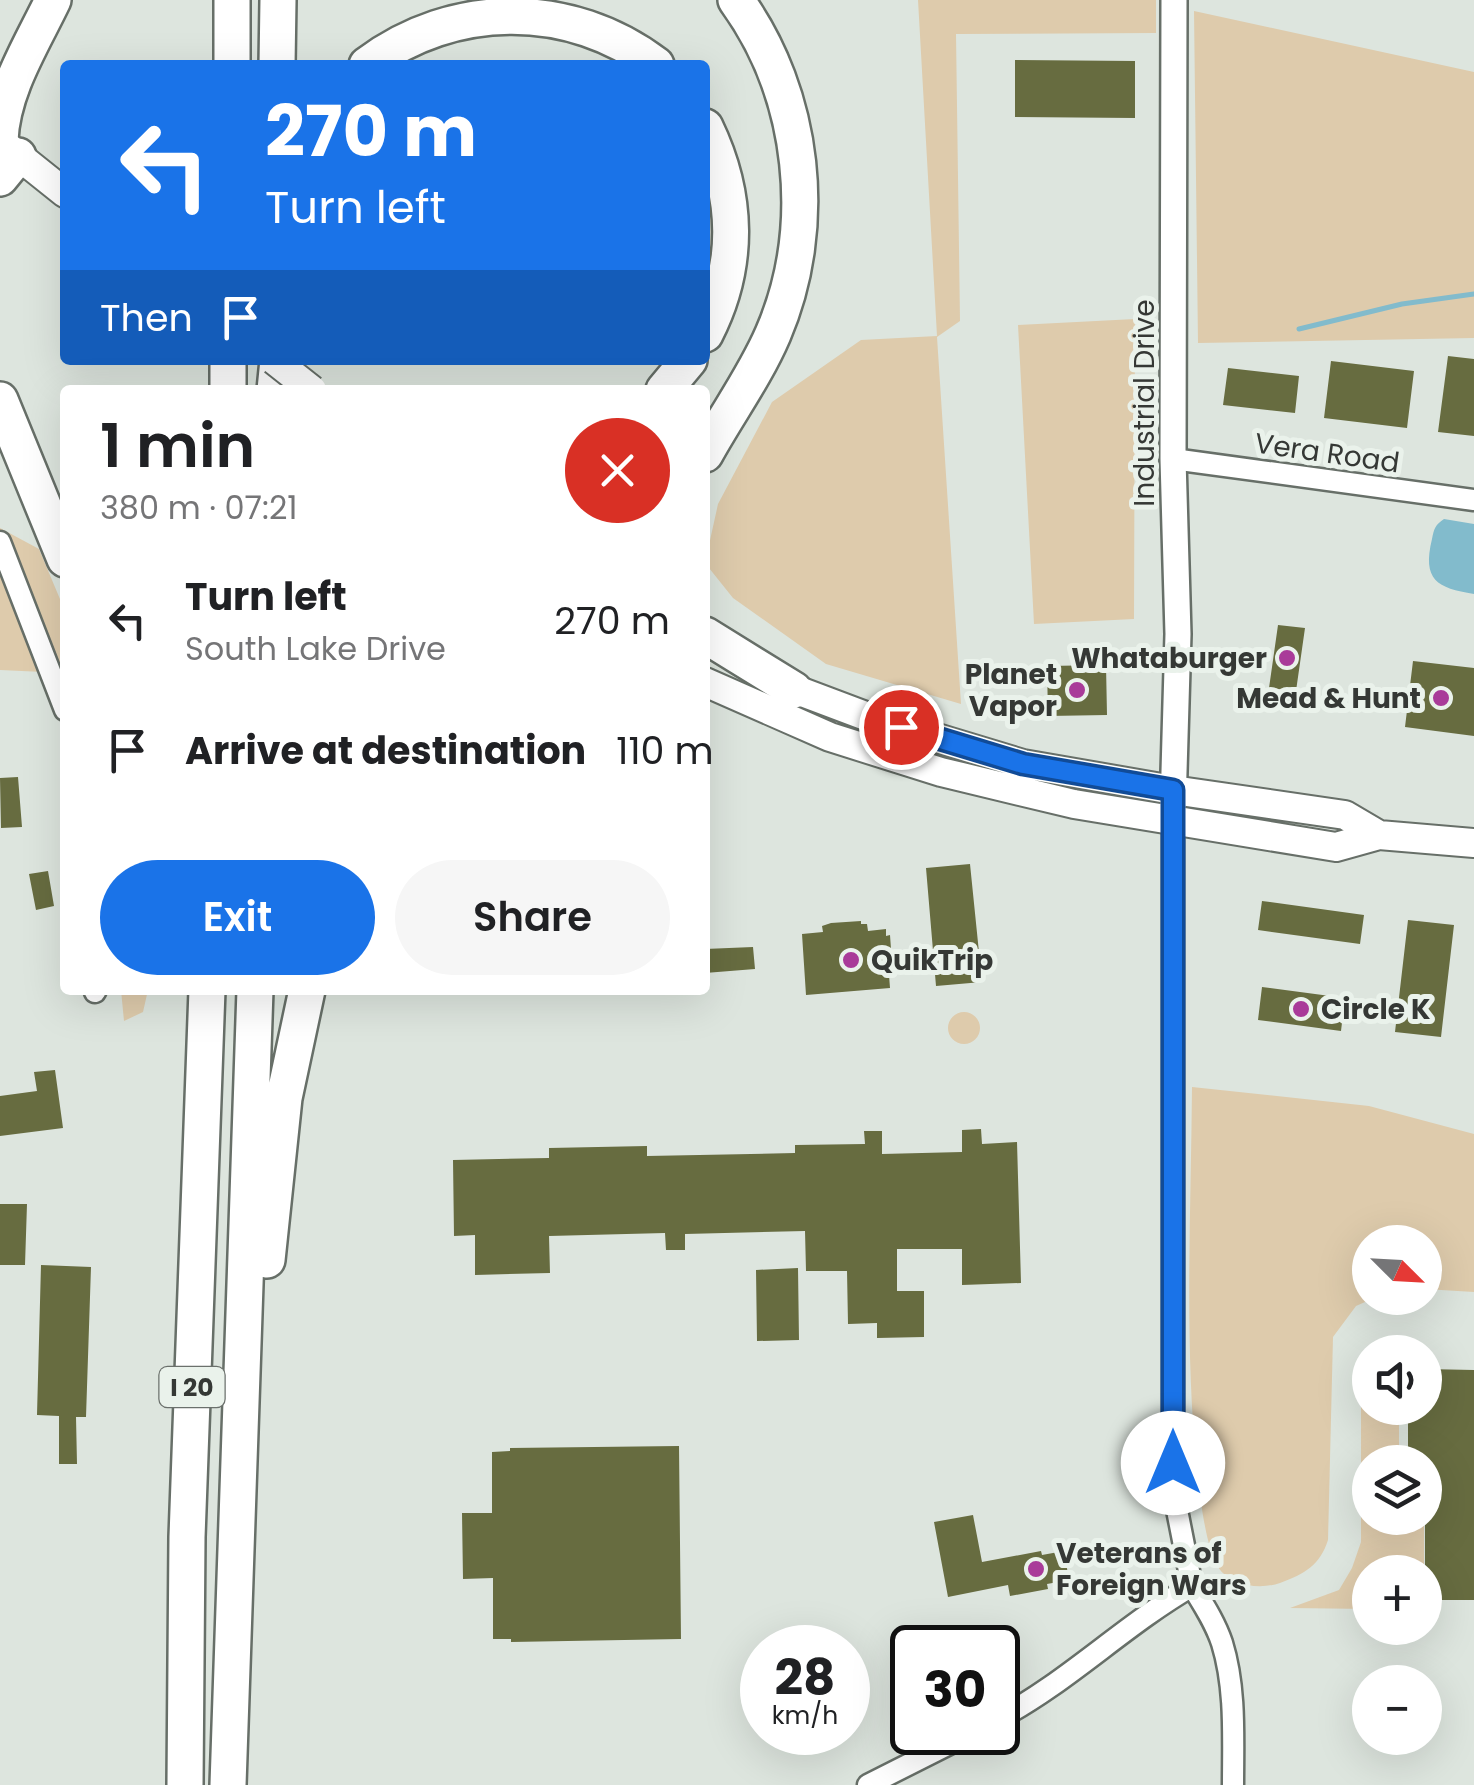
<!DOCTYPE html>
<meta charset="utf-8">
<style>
:root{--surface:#fff;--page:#f6f6f6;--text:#202124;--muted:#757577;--accent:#1a73e8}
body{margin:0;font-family:Poppins,sans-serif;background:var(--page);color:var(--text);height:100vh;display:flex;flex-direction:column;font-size:38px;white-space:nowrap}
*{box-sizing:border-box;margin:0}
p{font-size:32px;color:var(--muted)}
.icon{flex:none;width:55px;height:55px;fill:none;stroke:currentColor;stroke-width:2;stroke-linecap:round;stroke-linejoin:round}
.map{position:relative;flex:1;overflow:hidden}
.drawer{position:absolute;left:60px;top:385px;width:650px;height:610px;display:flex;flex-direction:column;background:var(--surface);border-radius:10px;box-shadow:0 10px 40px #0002}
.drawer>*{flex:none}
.top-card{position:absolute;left:60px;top:60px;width:650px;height:305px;border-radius:10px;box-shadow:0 10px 40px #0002;background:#1a73e8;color:#fff;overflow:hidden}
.needle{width:65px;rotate:114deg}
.fabs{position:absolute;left:1352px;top:1225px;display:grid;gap:20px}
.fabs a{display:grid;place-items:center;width:90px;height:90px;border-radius:50%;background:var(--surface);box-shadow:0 10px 40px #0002;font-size:50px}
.speed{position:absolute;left:740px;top:1625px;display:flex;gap:20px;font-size:50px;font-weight:700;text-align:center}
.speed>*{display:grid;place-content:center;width:130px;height:130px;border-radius:50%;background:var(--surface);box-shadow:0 10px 40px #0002;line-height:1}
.speed small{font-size:25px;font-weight:400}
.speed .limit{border:5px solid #111;border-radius:15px;background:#fff;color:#111}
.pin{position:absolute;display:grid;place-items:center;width:85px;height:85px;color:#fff;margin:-42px;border:5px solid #fff;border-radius:50%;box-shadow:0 2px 10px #0007}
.me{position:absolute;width:110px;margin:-55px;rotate:0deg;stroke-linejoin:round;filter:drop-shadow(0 0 8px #0008)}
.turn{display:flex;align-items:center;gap:35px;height:210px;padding:0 40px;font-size:45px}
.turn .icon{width:130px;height:130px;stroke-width:2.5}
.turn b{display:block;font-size:70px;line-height:85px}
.then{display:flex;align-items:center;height:95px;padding:0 40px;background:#0003;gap:20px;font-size:38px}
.round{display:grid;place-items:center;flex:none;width:105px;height:105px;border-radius:52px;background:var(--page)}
.head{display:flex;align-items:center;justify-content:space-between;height:170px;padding:0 40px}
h1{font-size:60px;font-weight:600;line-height:75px}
.cta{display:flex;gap:20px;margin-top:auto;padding:20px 40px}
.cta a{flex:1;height:115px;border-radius:60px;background:var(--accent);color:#fff;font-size:40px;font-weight:600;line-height:115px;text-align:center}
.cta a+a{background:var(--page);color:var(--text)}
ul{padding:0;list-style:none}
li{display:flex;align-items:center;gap:30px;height:130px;padding:0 40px}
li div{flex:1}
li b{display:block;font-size:38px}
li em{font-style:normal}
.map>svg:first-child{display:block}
.green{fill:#decbac}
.water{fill:#82bbcc}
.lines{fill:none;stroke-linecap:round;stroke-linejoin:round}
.stream{stroke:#82bbcc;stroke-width:5}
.building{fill:#676c40}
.minor-casing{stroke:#676f68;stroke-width:25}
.tertiary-casing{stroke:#676f68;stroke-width:30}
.secondary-casing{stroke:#676f68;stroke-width:32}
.motorway-casing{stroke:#676f68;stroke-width:40}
.minor{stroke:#fff;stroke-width:20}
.tertiary{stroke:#fff;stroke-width:25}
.secondary{stroke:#fff;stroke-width:28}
.motorway{stroke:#fff;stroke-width:35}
.secondary-bridge-casing{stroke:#676f68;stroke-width:32;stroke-linecap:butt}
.secondary-bridge{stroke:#fff;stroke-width:28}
.route-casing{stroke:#114b97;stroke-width:25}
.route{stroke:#1a73e8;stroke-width:18}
.poi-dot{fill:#a93b99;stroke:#eaf2eb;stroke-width:4}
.labels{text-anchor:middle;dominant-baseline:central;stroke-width:10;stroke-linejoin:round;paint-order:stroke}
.shield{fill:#eaf2eb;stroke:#6b706c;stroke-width:2.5}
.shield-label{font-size:25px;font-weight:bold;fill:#353835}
.street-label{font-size:28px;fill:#353835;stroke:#eaf2eb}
.poi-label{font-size:28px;font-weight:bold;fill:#353835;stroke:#eaf2eb;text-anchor:end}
</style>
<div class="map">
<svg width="1474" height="1785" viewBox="0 0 1474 1785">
<rect width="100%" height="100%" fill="#dde5de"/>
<!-- green -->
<path class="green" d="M918,0H1156V33L956,34L960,321L937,337L961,704L826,664L733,598L705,563L718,504L772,402L861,340L937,336Z
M1194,11L1474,72V338L1198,343Z
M1135,319L1134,619L1034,624L1018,325Z
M0,528L39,549L65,611V673L0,670Z
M121,990H148L143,1012L124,1021Z
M948 1028a16 16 0 1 1 32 0a16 16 0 1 1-32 0Z
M1192,1087L1369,1106L1474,1134V1292L1425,1289V1242H1370V1298H1374L1356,1306L1333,1337L1328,1540C1320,1565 1305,1574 1280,1583C1260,1590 1230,1586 1218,1567C1205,1545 1200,1495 1197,1470C1184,1343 1191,1215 1192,1087Z
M1361,1371H1370V1408H1399V1457H1424V1462H1370V1518H1424V1572H1370V1609L1290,1608L1339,1590L1352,1568L1361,1542Z"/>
<!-- water -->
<path class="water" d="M1444,519L1474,524V594C1437,588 1422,580 1432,539C1434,529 1435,525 1444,519Z"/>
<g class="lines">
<!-- stream -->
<path class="stream" d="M1299,329L1402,304L1474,294"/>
</g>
<!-- building -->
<path class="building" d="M1015,60L1135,61V118L1015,117Z
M1448,356L1474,359V436L1438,432Z
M1331,361L1414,371L1407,428L1324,418Z
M1228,368L1299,376L1295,413L1223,405Z
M1278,625L1305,628L1296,691L1269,688Z
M1413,661L1474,668V736L1405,727Z
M1106,665L1107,715L1048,716L1047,666Z
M18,777L22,827L1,828L0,778Z
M970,864L982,982L936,986L926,868Z
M48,871L54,906L36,910L29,874Z
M1262,901L1364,915L1360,944L1258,930Z
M1408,920L1454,925L1441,1037L1395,1032Z
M861,921V924H867L868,931L886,929V936L890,935L891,949H887L890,988L806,995L802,934L823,932L822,926L831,923Z
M753,947L755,969L705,973V949Z
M1262,987L1345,998L1341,1031L1258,1020Z
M55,1070L63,1128L0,1136V1096L37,1091L34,1072Z
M981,1129L982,1144L1017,1142L1021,1283L962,1285V1249H897V1291H924V1337L877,1338V1323L848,1324L847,1271H806L805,1231L685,1234V1250H666L665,1233L549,1236L550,1273L475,1275V1235L454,1236L453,1160L549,1158V1148L647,1146V1156L795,1153V1145L865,1144L864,1131H882V1154L962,1152V1130Z
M0,1204H27L25,1265H0Z
M41,1265L91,1267L86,1417H76L77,1464H59V1416L37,1415Z
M798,1268L799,1340L757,1341L756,1270Z
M1425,1369L1474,1370V1600H1425V1462L1424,1455H1408V1408H1425Z
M679,1446L681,1639L511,1642V1639H493V1578L463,1579L462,1513H492V1452L510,1451V1448Z
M973,1515L982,1562L1041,1551L1042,1555L1064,1551L1069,1580L1047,1584L1048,1589L1010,1596L1008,1585L948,1597L934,1522Z"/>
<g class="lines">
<defs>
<path id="minor" d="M1173,459L1474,500
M0,542L65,710
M95,992L96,990
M1192,1586C1203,1604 1215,1622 1222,1643C1236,1688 1233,1738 1233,1785
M998,1719C1068,1682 1123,1626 1192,1586L1177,1510L1173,1463V807
M868,1785L973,1732"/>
<path id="tertiary" d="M1173,806L1178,634L1173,459L1174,0"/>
<path id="secondary" d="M5,145L65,193
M705,682L830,737L941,772L1074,804L1336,847L1379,835L1474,843
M778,683L871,718L1023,764L1173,790L1345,815L1379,835"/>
<path id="motorway" d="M232,0V65
M277,65L278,0
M367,65C453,0 571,0 656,65
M705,127C738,195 740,266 705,334
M0,140C2,90 32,44 53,0
M0,178L18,156
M228,390V360
M275,390L278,360
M664,390L689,360
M0,400L65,559
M705,454C727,414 755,376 773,334C819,227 805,95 736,0
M705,635L794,690
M267,1260L284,1098L307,990
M185,1785L187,1537L207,990
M228,1785L255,990"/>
</defs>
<!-- minor casing -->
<use href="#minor" class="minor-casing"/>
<!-- tertiary casing -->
<use href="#tertiary" class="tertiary-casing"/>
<!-- secondary casing -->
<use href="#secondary" class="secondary-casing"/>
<!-- motorway casing -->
<use href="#motorway" class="motorway-casing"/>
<!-- minor -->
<use href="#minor" class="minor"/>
<!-- tertiary -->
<use href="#tertiary" class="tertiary"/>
<!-- secondary -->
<use href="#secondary" class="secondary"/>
<!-- motorway -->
<use href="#motorway" class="motorway"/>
<defs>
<path id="secondary-bridge" d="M274,360L312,390"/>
</defs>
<!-- secondary-bridge casing -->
<use href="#secondary-bridge" class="secondary-bridge-casing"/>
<!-- secondary-bridge -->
<use href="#secondary-bridge" class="secondary-bridge"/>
</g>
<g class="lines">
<defs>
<path id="route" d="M901,727L1023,764L1173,790V1463"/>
</defs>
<!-- route casing -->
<use href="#route" class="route-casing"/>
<!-- route -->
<use href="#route" class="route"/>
</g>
<!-- markers -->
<g class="poi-dot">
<circle cx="1287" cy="658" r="10"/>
<circle cx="1077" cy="690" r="10"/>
<circle cx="1441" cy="698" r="10"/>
<circle cx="851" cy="960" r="10"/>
<circle cx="1301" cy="1009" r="10"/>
<circle cx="1036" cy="1569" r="10"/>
</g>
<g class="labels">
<!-- shield labels -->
<rect class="shield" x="159.5" y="1367" width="65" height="40" rx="8"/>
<g class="shield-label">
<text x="192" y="1387">I 20</text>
</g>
<!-- street labels -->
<g class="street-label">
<text transform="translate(1144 403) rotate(-90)">Industrial Drive</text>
<text transform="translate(1327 453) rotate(8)">Vera Road</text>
</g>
<!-- poi labels -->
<g class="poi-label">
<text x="1267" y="658">Whataburger</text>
<text x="1057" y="674">Planet<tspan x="1057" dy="32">Vapor</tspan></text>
<text x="1421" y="698">Mead &amp; Hunt</text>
<text x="871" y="960" text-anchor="start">QuikTrip</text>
<text x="1321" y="1009" text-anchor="start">Circle K</text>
<text x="1056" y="1553" text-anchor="start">Veterans of<tspan x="1056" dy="32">Foreign Wars</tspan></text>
</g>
</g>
</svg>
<div class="fabs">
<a><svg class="needle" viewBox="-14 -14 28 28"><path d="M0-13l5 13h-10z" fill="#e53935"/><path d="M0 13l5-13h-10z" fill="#757577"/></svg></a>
<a><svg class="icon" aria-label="sound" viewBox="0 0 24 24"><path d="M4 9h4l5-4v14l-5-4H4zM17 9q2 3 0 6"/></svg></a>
<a><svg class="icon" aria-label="layers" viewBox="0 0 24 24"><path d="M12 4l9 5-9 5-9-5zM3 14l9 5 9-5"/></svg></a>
<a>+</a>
<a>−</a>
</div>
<div class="speed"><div>28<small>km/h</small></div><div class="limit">30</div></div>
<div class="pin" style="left:901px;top:727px;background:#d93025"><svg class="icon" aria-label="arrive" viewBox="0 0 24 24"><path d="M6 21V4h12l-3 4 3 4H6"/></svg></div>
<svg class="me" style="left:1173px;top:1463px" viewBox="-20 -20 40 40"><circle r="19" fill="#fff"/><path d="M0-13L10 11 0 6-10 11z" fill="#1a73e8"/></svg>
<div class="top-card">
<div class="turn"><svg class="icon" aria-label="left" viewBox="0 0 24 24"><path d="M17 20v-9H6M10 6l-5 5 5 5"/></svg><div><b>270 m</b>Turn left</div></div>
<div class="then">Then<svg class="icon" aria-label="arrive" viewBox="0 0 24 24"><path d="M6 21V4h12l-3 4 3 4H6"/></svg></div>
</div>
<section class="drawer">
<div class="head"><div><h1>1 min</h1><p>380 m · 07:21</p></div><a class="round" style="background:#d93025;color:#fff"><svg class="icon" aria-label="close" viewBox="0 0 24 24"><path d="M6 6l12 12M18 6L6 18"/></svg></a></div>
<ul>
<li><svg class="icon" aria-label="left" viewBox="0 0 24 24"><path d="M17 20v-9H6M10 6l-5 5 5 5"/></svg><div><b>Turn left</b><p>South Lake Drive</p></div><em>270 m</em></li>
<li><svg class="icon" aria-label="arrive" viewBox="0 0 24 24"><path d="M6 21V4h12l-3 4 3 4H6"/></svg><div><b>Arrive at destination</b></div><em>110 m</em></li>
</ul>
<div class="cta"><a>Exit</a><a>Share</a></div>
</section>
</div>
